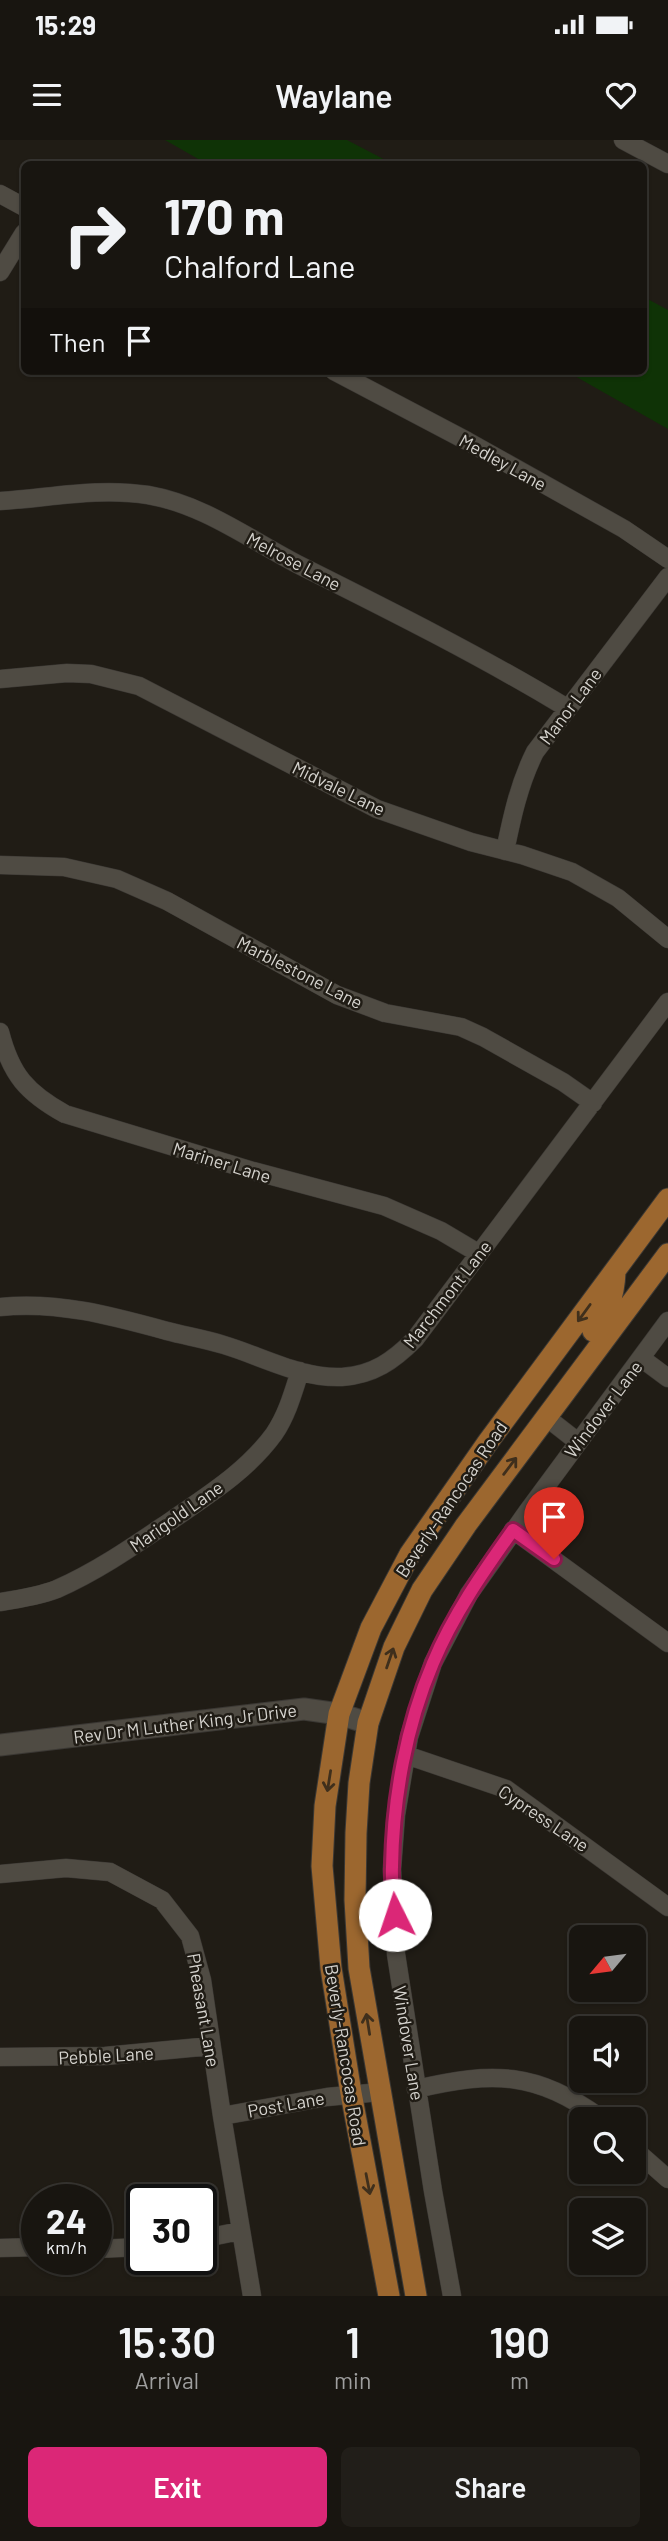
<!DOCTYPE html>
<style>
:root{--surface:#181510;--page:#211e19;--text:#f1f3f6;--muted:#9f9f9f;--line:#363430;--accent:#db2777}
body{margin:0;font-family:Barlow,sans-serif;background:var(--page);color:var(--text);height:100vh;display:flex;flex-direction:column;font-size:26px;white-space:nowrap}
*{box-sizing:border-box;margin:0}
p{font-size:23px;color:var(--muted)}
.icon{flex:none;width:38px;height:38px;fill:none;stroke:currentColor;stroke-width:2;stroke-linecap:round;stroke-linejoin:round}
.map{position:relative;height:2156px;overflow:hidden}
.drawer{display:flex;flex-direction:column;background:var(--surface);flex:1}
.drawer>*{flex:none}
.hud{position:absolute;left:21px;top:21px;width:626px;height:214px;border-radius:10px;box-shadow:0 2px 5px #0004,0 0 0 2px var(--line);background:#181510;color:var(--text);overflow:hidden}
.needle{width:46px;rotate:241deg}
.fabs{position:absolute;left:569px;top:1785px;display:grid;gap:14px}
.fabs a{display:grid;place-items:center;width:77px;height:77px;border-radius:10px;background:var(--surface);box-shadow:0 2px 5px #0004,0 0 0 2px var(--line);font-size:35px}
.speed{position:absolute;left:21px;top:2044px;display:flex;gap:14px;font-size:35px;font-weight:700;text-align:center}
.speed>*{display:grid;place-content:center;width:91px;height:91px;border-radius:50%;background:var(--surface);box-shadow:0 2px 5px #0004,0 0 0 2px var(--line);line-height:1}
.speed small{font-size:18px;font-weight:400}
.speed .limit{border:4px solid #111;border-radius:10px;background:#fff;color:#111}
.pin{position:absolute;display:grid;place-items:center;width:60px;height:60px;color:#fff;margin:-72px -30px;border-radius:50% 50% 50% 0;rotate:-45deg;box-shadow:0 0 7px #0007}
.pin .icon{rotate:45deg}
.me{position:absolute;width:77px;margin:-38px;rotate:356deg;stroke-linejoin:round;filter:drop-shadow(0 0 5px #0008)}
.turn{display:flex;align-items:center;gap:24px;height:147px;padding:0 28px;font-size:32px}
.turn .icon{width:91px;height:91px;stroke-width:2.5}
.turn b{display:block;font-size:49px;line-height:60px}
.then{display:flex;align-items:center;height:66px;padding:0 28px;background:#0003;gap:14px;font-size:26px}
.eta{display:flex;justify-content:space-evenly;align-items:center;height:119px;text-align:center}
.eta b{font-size:42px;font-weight:600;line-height:49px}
.action{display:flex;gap:14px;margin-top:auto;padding:14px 28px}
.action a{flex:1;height:80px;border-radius:10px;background:var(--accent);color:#fff;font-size:28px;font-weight:600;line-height:80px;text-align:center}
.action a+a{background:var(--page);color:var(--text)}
.status{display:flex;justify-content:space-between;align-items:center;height:49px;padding:0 35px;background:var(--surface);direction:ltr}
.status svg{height:19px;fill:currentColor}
header{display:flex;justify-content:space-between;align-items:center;height:91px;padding:0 28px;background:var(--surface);font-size:32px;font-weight:600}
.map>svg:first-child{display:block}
.grass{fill:#0f3306}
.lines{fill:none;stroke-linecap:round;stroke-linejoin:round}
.minor-casing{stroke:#3b3834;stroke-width:19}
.tertiary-casing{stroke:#3b3834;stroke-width:23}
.primary-casing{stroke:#3b3834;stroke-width:23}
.minor{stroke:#4f4b43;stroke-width:18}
.tertiary{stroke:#4f4b43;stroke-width:21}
.primary{stroke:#9c672f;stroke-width:21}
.oneway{stroke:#3f2f1c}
.route-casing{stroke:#8e194d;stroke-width:18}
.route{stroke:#db2777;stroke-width:12}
.labels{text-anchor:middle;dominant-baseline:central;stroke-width:5;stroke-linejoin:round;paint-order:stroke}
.street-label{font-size:18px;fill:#d5d3ce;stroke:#201c15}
</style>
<div class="status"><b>15:29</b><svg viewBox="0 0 49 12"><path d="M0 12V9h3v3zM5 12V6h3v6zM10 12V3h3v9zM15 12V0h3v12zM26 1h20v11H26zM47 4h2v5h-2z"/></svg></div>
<header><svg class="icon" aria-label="menu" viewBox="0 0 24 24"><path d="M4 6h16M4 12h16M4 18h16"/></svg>Waylane<svg class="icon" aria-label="heart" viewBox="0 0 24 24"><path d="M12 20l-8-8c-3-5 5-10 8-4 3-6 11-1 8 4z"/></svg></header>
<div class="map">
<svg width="668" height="2156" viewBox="0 0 668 2156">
<rect width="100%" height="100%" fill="#201c15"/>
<!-- grass -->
<path class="grass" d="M165,0H347L393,24H207Z
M644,157L668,170V289L566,231H644Z"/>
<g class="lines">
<defs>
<path id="minor" d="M623,0L668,24
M0,54L24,67
M0,132L24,93
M334,231L467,301L624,389L668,419
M0,361C49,358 98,347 148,355C205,365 250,400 301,426C391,471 481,516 567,568
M0,539L67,533L91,534L139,546L377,669L471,702L522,715L572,732L618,758L668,799
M505,711C512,677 519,644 535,612L668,437
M0,725L64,727L117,739L167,761L337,855L385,873L461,887L483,897L563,942L593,963
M0,892C11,935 27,953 65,974L253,1031L384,1066L441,1091L478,1113
M0,1167C58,1161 112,1176 167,1191C186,1196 205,1199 224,1205C261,1216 302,1239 342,1237C373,1235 393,1221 415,1199L668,862
M641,1218L668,1238
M546,1277L578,1302
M513,1390L668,1503
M0,1462C20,1459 39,1456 57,1449C98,1431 135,1405 172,1380C208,1355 247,1331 274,1294C287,1275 293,1253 300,1231
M406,1615L506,1649L668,1767
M0,1734L66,1728L110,1732L162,1760L190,1796L202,1840L222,1976L252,2156
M0,1917L105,1916L211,1906
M416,1949C494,1931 535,1931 602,1979
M222,1976L327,1957L380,1952
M634,2009L668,2039
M201,2099L240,2091
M0,2108L37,2107
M96,2109L142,2107
M452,2156L433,2051L396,1814L392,1729L396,1675L409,1597L433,1523L469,1454L527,1372L668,1181"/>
<path id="tertiary" d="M0,1605L304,1569L339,1574L368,1583"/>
<path id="primary" d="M593,1191C608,1171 614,1157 615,1132
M389,2156L351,1953L331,1828L322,1726L325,1666L339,1574L371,1488L410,1414L488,1302L668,1059
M416,2156L359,1828L355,1760L356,1693L359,1643L368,1583L394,1507L422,1450L466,1385L668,1114"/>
</defs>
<!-- minor casing -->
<use href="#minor" class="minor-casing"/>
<!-- tertiary casing -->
<use href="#tertiary" class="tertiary-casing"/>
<!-- primary casing -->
<use href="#primary" class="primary-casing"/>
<!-- minor -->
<use href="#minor" class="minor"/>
<!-- tertiary -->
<use href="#tertiary" class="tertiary"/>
<!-- primary -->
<use href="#primary" class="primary"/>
</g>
<!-- one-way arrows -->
<defs><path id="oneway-shaft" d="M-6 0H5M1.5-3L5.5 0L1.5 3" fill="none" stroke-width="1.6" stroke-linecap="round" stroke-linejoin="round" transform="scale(1.75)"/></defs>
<g class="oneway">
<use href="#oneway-shaft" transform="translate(584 1173) rotate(126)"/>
<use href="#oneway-shaft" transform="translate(510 1326) rotate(-53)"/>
<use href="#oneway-shaft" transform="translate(390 1518) rotate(-71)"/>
<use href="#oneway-shaft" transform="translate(329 1641) rotate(99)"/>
<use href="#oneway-shaft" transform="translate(368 1884) rotate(-99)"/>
<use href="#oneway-shaft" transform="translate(368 2044) rotate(79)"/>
</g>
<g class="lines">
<defs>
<path id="route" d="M395,1775C395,1759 391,1743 392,1727C393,1659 406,1586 433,1523C453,1475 483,1432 513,1390L554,1419"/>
</defs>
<!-- route casing -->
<use href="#route" class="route-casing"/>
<!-- route -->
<use href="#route" class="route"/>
</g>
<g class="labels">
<!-- street labels -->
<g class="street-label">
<text transform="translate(503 322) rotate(29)">Medley Lane</text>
<text transform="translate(294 421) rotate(28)">Melrose Lane</text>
<text transform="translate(570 566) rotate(-53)">Manor Lane</text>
<text transform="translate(339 648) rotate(26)">Midvale Lane</text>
<text transform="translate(300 832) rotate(27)">Marblestone Lane</text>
<text transform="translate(222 1022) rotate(17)">Mariner Lane</text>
<text transform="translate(447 1154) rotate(-52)">Marchmont Lane</text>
<text transform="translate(603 1269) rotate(-53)">Windover Lane</text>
<text transform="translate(451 1359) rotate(-56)">Beverly-Rancocas Road</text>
<text transform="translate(176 1376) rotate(-35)">Marigold Lane</text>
<text transform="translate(185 1583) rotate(-7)">Rev Dr M Luther King Jr Drive</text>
<text transform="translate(544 1678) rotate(34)">Cypress Lane</text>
<text transform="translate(204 1870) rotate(80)">Pheasant Lane</text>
<text transform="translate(409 1903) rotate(81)">Windover Lane</text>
<text transform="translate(106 1915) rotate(-3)">Pebble Lane</text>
<text transform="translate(346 1915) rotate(81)">Beverly-Rancocas Road</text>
<text transform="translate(286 1964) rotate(-10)">Post Lane</text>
</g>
</g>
</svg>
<div class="fabs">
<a><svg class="needle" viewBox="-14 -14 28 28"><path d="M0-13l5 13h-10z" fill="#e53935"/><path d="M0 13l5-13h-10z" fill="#9f9f9f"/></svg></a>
<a><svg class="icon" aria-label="sound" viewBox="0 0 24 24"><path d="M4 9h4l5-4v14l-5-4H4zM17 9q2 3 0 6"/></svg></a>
<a><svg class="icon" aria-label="search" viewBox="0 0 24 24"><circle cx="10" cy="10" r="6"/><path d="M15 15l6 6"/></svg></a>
<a><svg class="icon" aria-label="layers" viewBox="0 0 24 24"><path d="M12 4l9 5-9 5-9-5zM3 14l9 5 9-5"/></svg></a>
</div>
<div class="speed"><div>24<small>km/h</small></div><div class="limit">30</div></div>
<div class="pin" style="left:554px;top:1419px;background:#d93025"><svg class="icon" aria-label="arrive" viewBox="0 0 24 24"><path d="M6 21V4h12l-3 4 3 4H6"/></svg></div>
<svg class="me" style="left:395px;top:1775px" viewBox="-20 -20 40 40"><circle r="19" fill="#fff"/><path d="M0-13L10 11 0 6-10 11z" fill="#db2777"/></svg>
<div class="hud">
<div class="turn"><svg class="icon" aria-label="right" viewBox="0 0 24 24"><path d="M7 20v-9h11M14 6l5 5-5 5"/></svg><div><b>170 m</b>Chalford Lane</div></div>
<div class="then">Then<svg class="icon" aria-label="arrive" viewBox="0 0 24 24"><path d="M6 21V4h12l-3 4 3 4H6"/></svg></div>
</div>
</div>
<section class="drawer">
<div class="eta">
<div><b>15:30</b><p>Arrival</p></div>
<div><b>1</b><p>min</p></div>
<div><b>190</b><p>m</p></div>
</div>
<div class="action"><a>Exit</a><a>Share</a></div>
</section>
